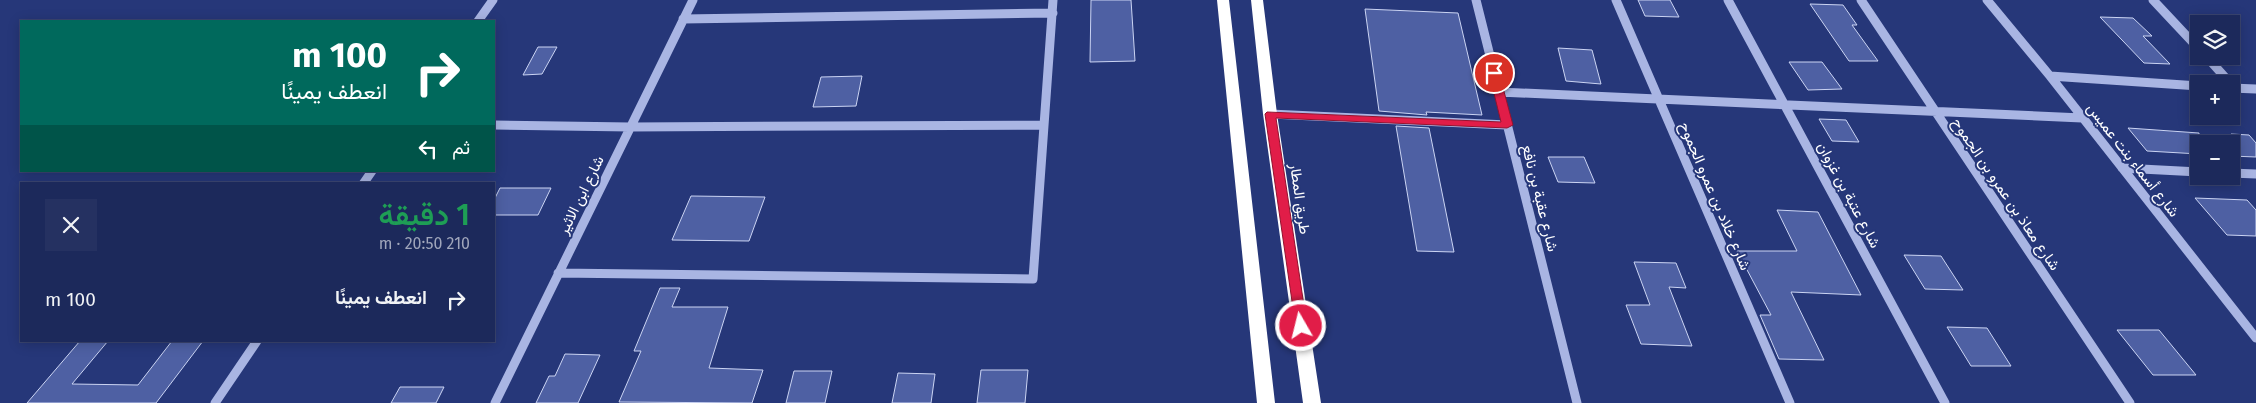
<!DOCTYPE html>
<html lang="ar">
<meta charset="utf-8">
<style>
:root{--surface:#1c295b;--page:#253161;--text:#f1f3f6;--muted:#a0a6bb;--line:#3a4571}
body{margin:0;font-family:"Fira Sans",Vazirmatn,sans-serif;background:var(--page);color:var(--text);direction:rtl;height:100vh;display:flex;flex-direction:column;font-size:19px;white-space:nowrap}
*{box-sizing:border-box;margin:0}
p{font-size:16px;color:var(--muted)}
.icon{flex:none;width:28px;height:28px;fill:none;stroke:currentColor;stroke-width:2;stroke-linecap:round;stroke-linejoin:round}
.map{position:relative;flex:1;overflow:hidden;direction:ltr}
.sheet{position:absolute;left:20px;top:182px;width:475px;height:160px;display:flex;flex-direction:column;background:var(--surface);border-radius:0px;box-shadow:0 2px 12px #0003,0 0 0 1px var(--line);direction:rtl}
.sheet>*{flex:none}
.banner{position:absolute;left:20px;top:20px;width:475px;height:152px;border-radius:0px;box-shadow:0 2px 12px #0003,0 0 0 1px var(--line);direction:rtl;background:#00695c;color:#fff;overflow:hidden}
.fabs{position:absolute;left:2190px;top:15px;display:grid;gap:10px}
.fabs a{display:grid;place-items:center;width:50px;height:50px;border-radius:0px;background:var(--surface);box-shadow:0 2px 12px #0003,0 0 0 1px var(--line);font-size:25px}
.pin{position:absolute;display:grid;place-items:center;width:42px;height:42px;color:#fff;margin:-21px;border:2px solid #fff;border-radius:50%;box-shadow:0 1px 5px #0007}
.me{position:absolute;width:55px;margin:-28px;rotate:352deg;stroke-linejoin:round;filter:drop-shadow(0 0 4px #0008)}
.turn{display:flex;align-items:center;gap:18px;height:105px;padding:0 25px;font-size:22px}
.turn .icon{width:65px;height:65px;stroke-width:2.5}
.turn b{display:block;font-size:35px;line-height:42px}
.then{display:flex;align-items:center;height:48px;padding:0 25px;background:#0003;gap:10px;font-size:19px}
.round{display:grid;place-items:center;flex:none;width:52px;height:52px;border-radius:0px;background:var(--page)}
.summary{display:flex;align-items:center;justify-content:space-between;height:85px;padding:0 25px}
h1{font-size:30px;font-weight:600;line-height:38px;color:#1e9e55}
ul{padding:0;list-style:none}
li{display:flex;align-items:center;gap:15px;height:65px;padding:0 25px}
li div{flex:1}
li b{display:block;font-size:19px}
li em{font-style:normal}
.map>svg:first-child{display:block}
.building{fill:#4e60a3;stroke:#cbd4f3}
.lines{fill:none;stroke-linecap:round;stroke-linejoin:round}
.minor{stroke:#a9b5e3;stroke-width:9}
.highway{fill:#fff;fill-rule:evenodd}
.route{fill:#e11d48;stroke:#92132f}
.labels{text-anchor:middle;dominant-baseline:central;stroke-width:4;stroke-linejoin:round;paint-order:stroke}
.street-label{font-size:15px;fill:#fff;stroke:#263779}
</style>
<div class="map">
<svg width="2256" height="403" viewBox="0 0 2256 403">
<rect width="100%" height="100%" fill="#263779"/>
<!-- building -->
<path class="building" d="M1091,0H1131L1135,61L1090,62Z
M1638,0H1670L1679,17L1645,16Z
M1810,4L1843,5L1857,25H1852L1878,61H1849Z
M1365,9L1458,13L1482,115L1426,112L1427,115L1379,111Z
M2100,17L2133,18L2152,36H2143L2170,64L2144,63Z
M538,47H557L542,74L523,75Z
M1558,48L1592,50L1601,84L1566,81Z
M1789,62H1822L1842,89L1808,90Z
M862,76L856,106L813,107L821,77Z
M1819,119L1846,120L1859,142L1832,141Z
M1396,126L1429,128L1454,252L1417,251Z
M2128,128L2199,133V154L2147,151Z
M2231,134L2249,135L2256,143V157L2231,156Z
M1548,157H1584L1595,183L1558,182Z
M500,188H551L538,215H494V200Z
M691,196L765,197L749,241L672,240Z
M2195,198L2247,200L2256,210V236L2227,235Z
M1777,210L1818,212L1861,295L1791,292L1824,360L1779,359L1760,315H1771L1737,251H1797Z
M1904,255L1941,256L1963,290L1925,289Z
M1634,262L1676,263L1686,288L1669,287L1692,346L1641,344L1626,305H1650Z
M660,288H680L672,307H728L709,368L763,370L752,403L619,402L641,351H634Z
M1947,327L1987,328L2011,366H1971Z
M2117,330H2159L2196,375H2153Z
M80,341H108L72,384L138,385L172,341H203L156,403H27Z
M565,354L600,355L578,403H536L549,376H555Z
M981,370H1028L1025,403H977Z
M794,371H832L825,403H786Z
M898,373L935,374L931,403H892Z
M400,387H444L436,403H391Z"/>
<g class="lines">
<!-- minor -->
<path class="minor" d="M1476,0L1577,403
M1616,0L1790,403
M1728,0L1945,403
M1861,0L2130,403
M1987,0L2050,76L2256,338
M2153,0L2199,49
M683,19L1053,13
M478,21L493,0
M2206,56L2231,84
M2050,76L2199,86
M2231,88L2256,89
M1499,92L2082,118
M1270,114L1507,125
M494,125L630,127L1044,125
M2122,168L2199,172
M2231,173L2256,174
M363,184L372,171
M558,273L1033,279L1053,0
M215,403L257,341
M495,403L693,0"/>
<!-- highway -->
<path class="highway" d="M1217,0H1229L1275,403H1257Z
M1251,0H1263L1277,114L1321,403H1303L1263,114Z"/>
</g>
<!-- route -->
<path class="route" d="M1494,70L1499,73L1513,125L1507,128L1276,118L1307,326L1301,331L1296,329L1265,114L1267,112L1501,122L1489,73Z"/>
<g class="labels">
<!-- street labels -->
<g class="street-label">
<text transform="translate(2133 160) rotate(52)">شارع أسماء بنت عميس</text>
<text transform="translate(2006 194) rotate(56)">شارع معاذ بن عمرو بن الجموح</text>
<text transform="translate(581 195) rotate(-64)">شارع ابن الاثير</text>
<text transform="translate(1849 195) rotate(62)">شارع عتبة بن غزوان</text>
<text transform="translate(1715 196) rotate(67)">شارع خلاد بن عمرو الجموح</text>
<text transform="translate(1540 198) rotate(76)">شارع عقبة بن نافع</text>
<text transform="translate(1300 199) rotate(82)">طريق المطار</text>
</g>
</g>
</svg>
<div class="fabs">
<a><svg class="icon" aria-label="layers" viewBox="0 0 24 24"><path d="M12 4l9 5-9 5-9-5zM3 14l9 5 9-5"/></svg></a>
<a>+</a>
<a>−</a>
</div>
<div class="pin" style="left:1494px;top:73px;background:#d93025"><svg class="icon" aria-label="arrive" viewBox="0 0 24 24"><path d="M6 21V4h12l-3 4 3 4H6"/></svg></div>
<svg class="me" style="left:1301px;top:326px" viewBox="-20 -20 40 40"><circle r="17" fill="#e11d48" stroke="#fff" stroke-width="3"/><path d="M0-11L8 9 0 5-8 9z" fill="#fff"/></svg>
<div class="banner">
<div class="turn"><svg class="icon" aria-label="right" viewBox="0 0 24 24"><path d="M7 20v-9h11M14 6l5 5-5 5"/></svg><div><b>100 m</b>انعطف يمينًا</div></div>
<div class="then">ثم<svg class="icon" aria-label="left" viewBox="0 0 24 24"><path d="M17 20v-9H6M10 6l-5 5 5 5"/></svg></div>
</div>
<section class="sheet">
<div class="summary"><div><h1>1 دقيقة</h1><p>210 m · 20:50</p></div><a class="round"><svg class="icon" aria-label="close" viewBox="0 0 24 24"><path d="M6 6l12 12M18 6L6 18"/></svg></a></div>
<ul>
<li><svg class="icon" aria-label="right" viewBox="0 0 24 24"><path d="M7 20v-9h11M14 6l5 5-5 5"/></svg><div><b>انعطف يمينًا</b></div><em>100 m</em></li>
</ul>
</section>
</div>
